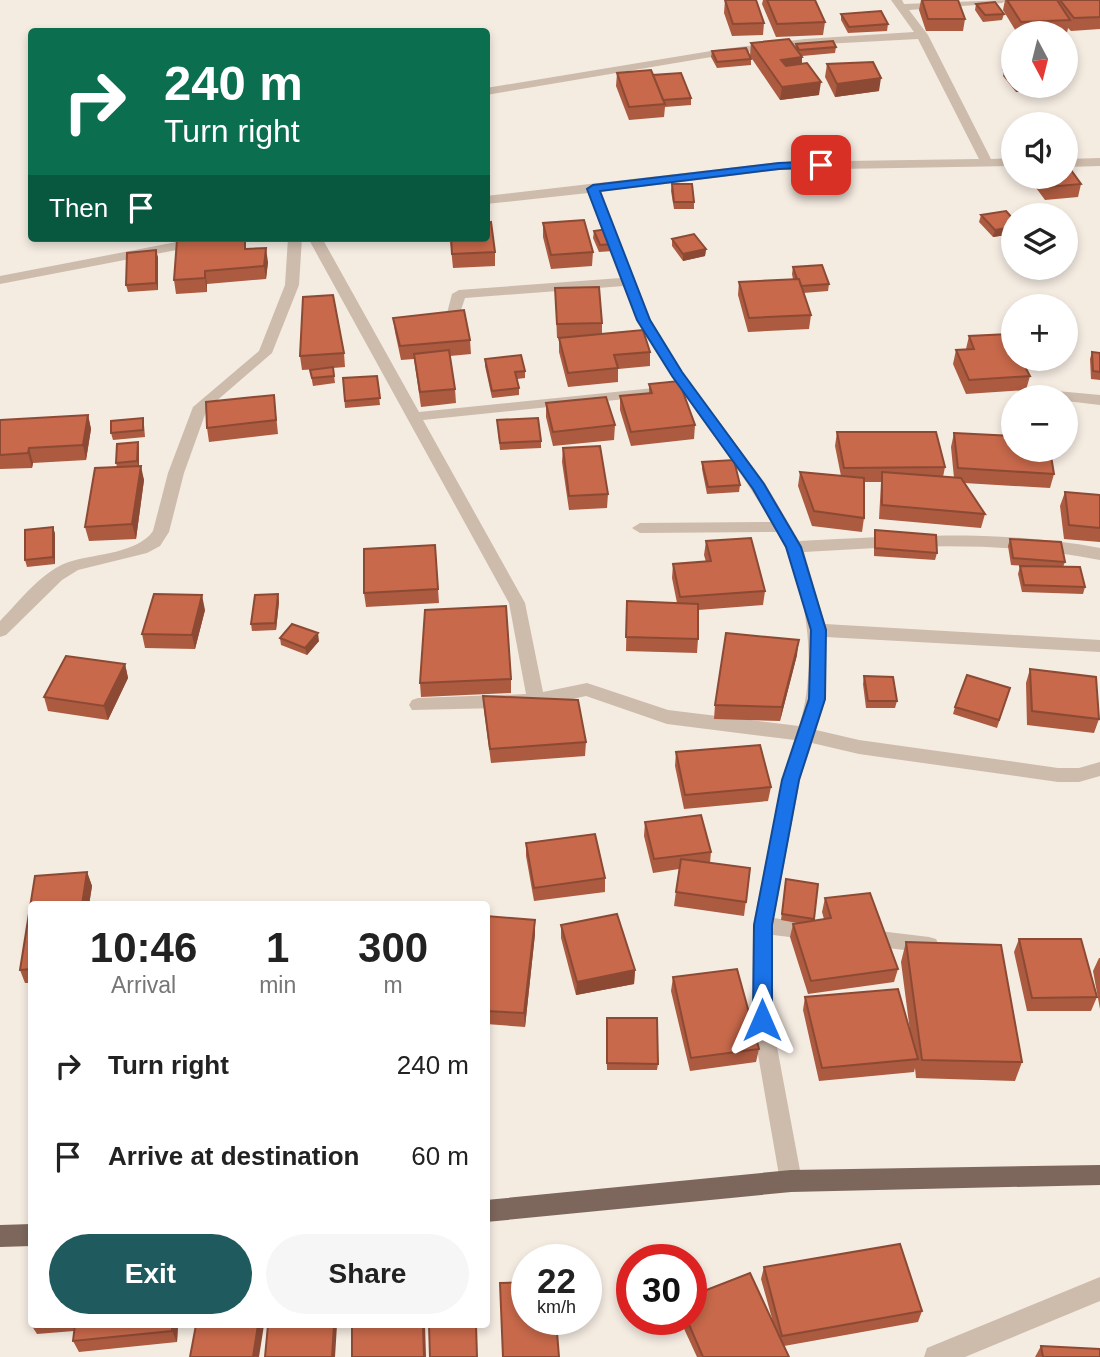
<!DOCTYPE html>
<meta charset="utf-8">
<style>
:root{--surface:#fff;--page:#f6f6f6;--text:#222;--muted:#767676;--accent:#1f5a5e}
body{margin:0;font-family:Helvetica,sans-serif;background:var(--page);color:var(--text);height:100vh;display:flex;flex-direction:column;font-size:26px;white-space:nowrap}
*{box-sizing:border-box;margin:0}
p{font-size:23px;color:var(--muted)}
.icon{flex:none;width:38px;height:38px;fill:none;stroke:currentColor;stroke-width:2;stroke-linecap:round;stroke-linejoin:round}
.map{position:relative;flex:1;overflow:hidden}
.details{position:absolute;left:28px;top:901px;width:462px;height:427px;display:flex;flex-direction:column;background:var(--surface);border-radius:7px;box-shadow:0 4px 10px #0003}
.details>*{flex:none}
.hud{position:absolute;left:28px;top:28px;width:462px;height:214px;border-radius:7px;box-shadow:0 4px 10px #0003;background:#0b6e4f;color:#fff;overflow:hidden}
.needle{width:46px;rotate:173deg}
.fabs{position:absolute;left:1001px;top:21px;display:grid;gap:14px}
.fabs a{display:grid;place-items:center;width:77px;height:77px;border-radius:50%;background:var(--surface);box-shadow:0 4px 10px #0003;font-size:35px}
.speed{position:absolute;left:511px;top:1244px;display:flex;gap:14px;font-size:35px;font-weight:700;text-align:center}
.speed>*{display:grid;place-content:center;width:91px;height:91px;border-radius:50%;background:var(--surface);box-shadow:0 4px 10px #0003;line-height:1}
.speed small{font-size:18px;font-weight:400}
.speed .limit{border:10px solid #d22;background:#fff;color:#111}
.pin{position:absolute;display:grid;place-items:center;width:60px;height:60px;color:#fff;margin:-30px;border-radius:14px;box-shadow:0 4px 10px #0006}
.me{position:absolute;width:77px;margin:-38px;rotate:0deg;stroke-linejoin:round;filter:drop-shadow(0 0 5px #0008)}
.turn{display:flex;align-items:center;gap:24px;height:147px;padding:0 21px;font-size:32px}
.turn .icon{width:91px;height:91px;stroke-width:2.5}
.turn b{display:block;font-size:49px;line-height:60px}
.then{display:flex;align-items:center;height:66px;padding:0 21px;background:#0003;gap:14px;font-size:26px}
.eta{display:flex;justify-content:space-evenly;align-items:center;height:119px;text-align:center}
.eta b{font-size:42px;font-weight:800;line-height:49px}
.button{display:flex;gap:14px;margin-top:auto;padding:14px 21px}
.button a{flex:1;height:80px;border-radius:42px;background:var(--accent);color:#fff;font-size:28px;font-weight:800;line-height:80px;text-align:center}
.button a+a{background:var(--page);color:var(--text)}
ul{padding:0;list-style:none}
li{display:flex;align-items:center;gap:21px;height:91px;padding:0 21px}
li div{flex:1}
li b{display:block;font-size:26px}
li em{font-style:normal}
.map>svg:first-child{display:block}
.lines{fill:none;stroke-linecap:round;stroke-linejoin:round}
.minor{fill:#cdbbac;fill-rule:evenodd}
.major{fill:#7d675c;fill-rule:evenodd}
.wall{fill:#ac5a40}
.shaded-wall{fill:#8c4a34}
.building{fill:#c8694b;stroke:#8c4a34;stroke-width:2}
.route{fill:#1a73e8;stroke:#114b97;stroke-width:2}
</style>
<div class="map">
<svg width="1100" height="1357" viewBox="0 0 1100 1357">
<rect width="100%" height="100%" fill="#f4ebe1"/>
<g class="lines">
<!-- minor -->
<path class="minor" d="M891,0H902L904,4L1007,0L1002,3L909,10L928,35L991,159L1013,158V166L779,170L600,192L651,320L682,372L765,483L799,541C900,536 999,529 1100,548V560C1001,540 904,546 804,552L825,624L1100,640V652L826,637V699L816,730L859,740L1058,768H1079L1100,762V776L1079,782H1058L859,754L812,743L800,780L774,918L822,926L825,932L822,938L815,940L773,935L772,1020L802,1181L799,1188L791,1192L783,1188L780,1181L752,1020L753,925L782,780L795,740L667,724L586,696L536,707L412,710L409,705L412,700L418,698L526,694L509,603L308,238H322L419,412L673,386L680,390L673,394L423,420L525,603L543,692L587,683L668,710L799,726C818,668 808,586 777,532L640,533L632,528L640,523L771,522C725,441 658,374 624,286L465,298L459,316H449L447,313L452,294L459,290L621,278L588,193L486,204V196L779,162L979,159L918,39L805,45L723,55L486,95V88L723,49L805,39L914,32Z
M1100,158V166L1066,167V159Z
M197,238H225L218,242L0,284V276Z
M288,238H302L299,285L272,353L207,409L184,473L169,532L160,546L147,553L78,570L62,580L6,635L0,637V621C20,601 43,569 72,561C96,554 138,553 153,531L168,473L193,407L259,351L285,285Z
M1046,390L1100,395V405L1066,401V397H1040L1041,392Z
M863,929L929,937L936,939L939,945L936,951L929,953L863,945L856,943L853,937L856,931Z
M1100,1277V1301L965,1357H924L927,1348Z"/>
<!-- major -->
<path class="major" d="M1100,1165V1185L791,1192L486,1222V1200L791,1170Z
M32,1224V1246L0,1247V1225Z"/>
</g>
<!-- wall -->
<path class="wall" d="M725,0L764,23L763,35L732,36L724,13Z
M763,0H815L825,22L823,35L776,37L762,4Z
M921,0H958L965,19L963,31H926L919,10Z
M1005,0H1100V29L1071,31L1068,28L1067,33H1017L1003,10Z
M976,4L1004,14L1002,20L983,22L975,10Z
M841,14L888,24L887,31L848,33L841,20Z
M751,43L795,47L796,44L836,47L835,53L802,56V64L819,95L780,100L750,56Z
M712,51L751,59V65L717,68L711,57Z
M827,64L879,91L835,97L825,77Z
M1013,69V86H1056V87L1016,92L1003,76L1004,70Z
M617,73L653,75L691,98V105L665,107L664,117L629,120L616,86Z
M1028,177H1066L1081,184L1078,197L1045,200Z
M672,184L694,202V209H674L671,191Z
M981,215L1013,227V234L993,237L979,222Z
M543,223L593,252L592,266L551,269L543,237Z
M594,231L613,244V251L599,252L593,238Z
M450,238L495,252V266L453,268Z
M672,239L706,249L705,256L683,261L672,246Z
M247,249L268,262L266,279L207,284V292L176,294L174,280Z
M158,257V290L128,292L126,285Z
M793,267L829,284L828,291L803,293L811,315L809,329L748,332L738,295L739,282L793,279L792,274Z
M555,288L602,323V334L650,352V366L618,369V382L568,387L559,352V338H557Z
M393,318L470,340L471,354L450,356L455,389L456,403L421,407L414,359L401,360L395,332Z
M969,336L1030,376L1026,390L966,394L953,364L956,350L966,349Z
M1092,352L1100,353V380L1091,379L1090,359Z
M344,353L345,367L333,368L335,383L313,386L310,370L319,369L302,370L300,356Z
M485,359L525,371V378L517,379L519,388V395L492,398L485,366Z
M377,376L380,405L345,408L343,378Z
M649,384L695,425L694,439L631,446L620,410V396L649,394Z
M274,395L278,434L209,442L207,428Z
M546,403L615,425L614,440L553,446L546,417Z
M88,415L91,429L86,460L33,463L32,468L0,469V420Z
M143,418L144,425L145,437L113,440L111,433Z
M497,420L541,441V448L500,450Z
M837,432L945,467L943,477L954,478L951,447L954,433L1054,474L1050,488L964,483L985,514L981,528L879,519L881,482H864V518L862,532L812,526L798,486L800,472L841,476L835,446Z
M138,442L139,449V466L144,480L136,539L89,541L85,527L117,467L116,463Z
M563,448L608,494L607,508L569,510L562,462Z
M702,462L740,485L739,492L707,494L702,469Z
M1065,492L1100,495V542L1064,539L1060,506Z
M53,527L55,534V564L27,567L25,560Z
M875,530L937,553L935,560L874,556V537Z
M1010,539L1065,562L1063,567L1085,587L1083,594L1022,592L1018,574L1020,566H1027L1011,565L1008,546Z
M706,541L765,591L763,605L698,610V639L697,653L626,651L627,601L677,603L672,578L673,564L706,562L704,555Z
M435,545L439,603L366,607L364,593Z
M278,594L279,602L276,630L252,631L251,624Z
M205,610L195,649L145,648L142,634Z
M280,638L319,641L307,655L281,645Z
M797,655L780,721L714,719L715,705Z
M125,664L128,678L108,720L48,711L44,697Z
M1030,669L1099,719L1094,733L1027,725L1026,683Z
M864,676L897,701L895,708H866L863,684Z
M511,679V693L421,697L420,683Z
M1010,688L997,728L953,714L955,707Z
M483,696L586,742L585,756L491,763L484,710Z
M676,752L771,787L768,801L684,809L675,766Z
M645,822L711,852L710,863L750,868L744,916L674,906L679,869L653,873L644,836Z
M526,843L605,878V892L534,901L526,856Z
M87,872L92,886L89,905H32V983H25L20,970L35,876Z
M786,879L814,919L813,921L824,919L822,912L825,898L898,969L894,982L808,994L790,937L793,924L797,923L781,920Z
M486,916L535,920V934L525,1027L486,1024Z
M561,925L635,970L634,984L576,995L561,938Z
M1019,939L1097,997L1091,1011H1027L1014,952Z
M906,942L1022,1062L1015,1081L916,1078L915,1068L914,1072L819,1081L803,1010L805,997L910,1031L901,962Z
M1099,958H1100V1009L1093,971Z
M673,977L759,1049L756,1062L690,1071L671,991Z
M606,1024L658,1064L657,1070H607Z
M764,1267L922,1311L918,1322L784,1346L789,1357H697L680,1320L773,1322L761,1279Z
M32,1313V1325H178L177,1342L79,1352L73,1341L74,1331L37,1334L30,1323Z
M1041,1346L1100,1357H1035Z"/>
<!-- shaded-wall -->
<path class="shaded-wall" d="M802,57L801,70L780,72L781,60Z
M881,78L879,91L835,97L837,84Z
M821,82L819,95L780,100L782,87Z
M1017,86H1056V87L1016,92Z
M1013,227V234L993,237L995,230Z
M266,248L268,262L266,279L264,266Z
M706,249L705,256L683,261V254Z
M156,250L158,257V290L156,283Z
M205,271L207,284V292L205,278Z
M88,415L91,429L86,460L83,445Z
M138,442L139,449V468L137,461Z
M29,448L33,463L32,468L28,453Z
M141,466L144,480L136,539L132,524Z
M53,527L55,534V564L53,557Z
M278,594L279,602L276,630L275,623Z
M202,595L205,610L195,649L192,635Z
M318,633L319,641L307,655L305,648Z
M799,640L797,655L780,721L782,707Z
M125,664L128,678L108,720L104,706Z
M87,872L92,886L89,905H82Z
M535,920V934L525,1027L524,1013Z
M635,970L634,984L576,995L577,982Z
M172,1325H178L177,1342L172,1331Z
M258,1325H264L259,1357H253Z
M334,1325H337L335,1357H332Z
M423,1325H425L426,1357H424Z"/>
<!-- building -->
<path class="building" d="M725,0H756L764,23L733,24Z
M767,0H815L825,22L777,24Z
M922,0H958L965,19H928Z
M1007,0H1057L1070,20L1021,22Z
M1060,0H1100V17L1074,18Z
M995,2L1004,14L985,15L976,4Z
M881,11L888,24L849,27L841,14Z
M789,39L802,57L781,60L786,66L807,63L821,82L782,87L751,43Z
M833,41L836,47L799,50L796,44Z
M746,48L751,59L717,62L712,51Z
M873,62L881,78L837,84L827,64Z
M1013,69V80L1004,70Z
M651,70L665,104L629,107L617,73Z
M681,73L691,98L663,100L653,75Z
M1066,163L1081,184L1048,187L1041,177H1066Z
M672,184H692L694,202H674Z
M1006,211L1013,219V227L995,230L981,215Z
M584,220L593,252L551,255L543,223Z
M491,222L495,252L452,254L451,238H486V223Z
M607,229L613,244L600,245L594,231Z
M694,234L706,249L683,254L672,239Z
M209,238H245V249L266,248L264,266L205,271V278L174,280L177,240Z
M156,250V283L126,285L127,253Z
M822,265L829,284L801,286L799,279H797L793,267Z
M799,279L811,315L749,318L739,282Z
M599,287L602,323L557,324L555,288Z
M333,295L344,353L300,356L303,297Z
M464,310L470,340L400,346L393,318Z
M643,330L650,352L614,355L618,368L568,373L559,338Z
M1009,334L1013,342V359H1021L1030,376L969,380L956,350L974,349L969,336Z
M449,350L455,389L420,392L414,354Z
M1092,352L1100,353V372L1093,371Z
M521,355L525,371L515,372L519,388L492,391L485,359Z
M333,367L334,376L312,378L310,370Z
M377,376L380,398L345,401L343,378Z
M679,381L695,425L631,432L620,396L652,393L649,384Z
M274,395L276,420L207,428L206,402Z
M606,397L615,425L553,432L546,403Z
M88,415L83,445L29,448L28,453L0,455V420Z
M143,418V430L111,433V421Z
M538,418L541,441L500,443L497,420Z
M837,432H936L945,467L844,468Z
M954,433L1013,436V450H1050L1054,474L958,468Z
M138,442L137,461L116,463L117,444Z
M600,446L608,494L569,496L563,448Z
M734,460L740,485L708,487L702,462Z
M141,466L132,524L85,527L95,468Z
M800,472L864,478V518L814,511Z
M882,472L961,478L985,514L882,505Z
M1065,492L1100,495V528L1069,525Z
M53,527V557L25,560V530Z
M875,530L936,535L937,553L875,548Z
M751,538L765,591L680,597L673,564L711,561L706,541Z
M1010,539L1061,542L1065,562L1013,558Z
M435,545L438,589L364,593V549Z
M1020,566L1080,567L1085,587L1024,585Z
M154,594L202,595L192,635L142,634Z
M278,594L275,623L251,624L255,595Z
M627,601L698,604V639L626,637Z
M506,606L511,679L420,683L425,610Z
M292,624L318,633L305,648L280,638Z
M726,633L799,640L782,707L715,705Z
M66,656L125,664L104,706L44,697Z
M1030,669L1096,677L1099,719L1032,711Z
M967,675L1010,688L999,720L955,707Z
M864,676L893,677L897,701H868Z
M483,696L578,700L586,742L490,749Z
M760,745L771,787L685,795L676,752Z
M701,815L711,852L654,859L645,822Z
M595,834L605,878L534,888L526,843Z
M681,859L750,868L746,902L676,892Z
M87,872L82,905H32V969L20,970L35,876Z
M786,879L818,884L814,919L782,914Z
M870,893L898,969L811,981L793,924L831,918L825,898Z
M617,914L635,970L577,982L561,925Z
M486,916L535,920L524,1013L486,1011Z
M1019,939H1081L1097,997L1032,998Z
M906,942L1001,945L1022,1062L922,1060Z
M737,969L759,1049L691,1058L673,977Z
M898,989L918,1059L822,1068L805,997Z
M607,1018H657L658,1064L607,1063Z
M900,1244L922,1311L782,1336L764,1267Z
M750,1273L789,1357H703L687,1320H691V1296Z
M527,1282V1320H556L559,1357H503L500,1283Z
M75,1325H172V1331L73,1341Z
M196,1325H258L253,1357H190Z
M268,1325H334L332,1357H265Z
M352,1325H423L424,1357H352Z
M429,1325H476L477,1357H430Z
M1041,1346L1100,1349V1357H1043Z"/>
<!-- route -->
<path class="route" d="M821,161L827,165L825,167L779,169L600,191L650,320L682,372L764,484L801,547L826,630L825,699L799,780L772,925V1020L769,1026H756L753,1020L754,925L782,780L809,699L811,630L786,547L753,489L672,376L637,320L587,189L593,185L779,163Z"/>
</svg>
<div class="fabs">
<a><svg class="needle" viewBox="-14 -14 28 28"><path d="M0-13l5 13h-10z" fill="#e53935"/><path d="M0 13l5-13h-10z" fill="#767676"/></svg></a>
<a><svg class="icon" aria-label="sound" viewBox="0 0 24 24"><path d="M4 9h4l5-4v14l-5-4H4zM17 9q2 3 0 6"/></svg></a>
<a><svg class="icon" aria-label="layers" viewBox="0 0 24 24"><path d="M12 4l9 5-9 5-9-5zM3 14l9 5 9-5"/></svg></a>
<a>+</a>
<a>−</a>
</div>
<div class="speed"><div>22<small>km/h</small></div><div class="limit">30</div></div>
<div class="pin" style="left:821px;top:165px;background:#d93025"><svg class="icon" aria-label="arrive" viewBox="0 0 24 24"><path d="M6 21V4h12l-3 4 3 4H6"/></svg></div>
<svg class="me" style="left:762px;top:1020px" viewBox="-20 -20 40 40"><path d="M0-17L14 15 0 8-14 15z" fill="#1a73e8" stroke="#fff" stroke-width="4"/></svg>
<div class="hud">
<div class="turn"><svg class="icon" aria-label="right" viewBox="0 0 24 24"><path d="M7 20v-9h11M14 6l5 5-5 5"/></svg><div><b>240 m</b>Turn right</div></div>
<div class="then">Then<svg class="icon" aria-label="arrive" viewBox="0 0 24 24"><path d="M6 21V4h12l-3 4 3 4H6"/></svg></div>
</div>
<section class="details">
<div class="eta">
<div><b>10:46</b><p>Arrival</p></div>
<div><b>1</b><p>min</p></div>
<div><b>300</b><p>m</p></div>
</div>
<ul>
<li><svg class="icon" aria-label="right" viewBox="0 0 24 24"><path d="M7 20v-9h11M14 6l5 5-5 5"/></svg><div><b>Turn right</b></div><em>240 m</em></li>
<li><svg class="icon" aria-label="arrive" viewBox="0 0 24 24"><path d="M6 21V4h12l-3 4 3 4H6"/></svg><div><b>Arrive at destination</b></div><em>60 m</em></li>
</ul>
<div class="button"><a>Exit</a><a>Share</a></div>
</section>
</div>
